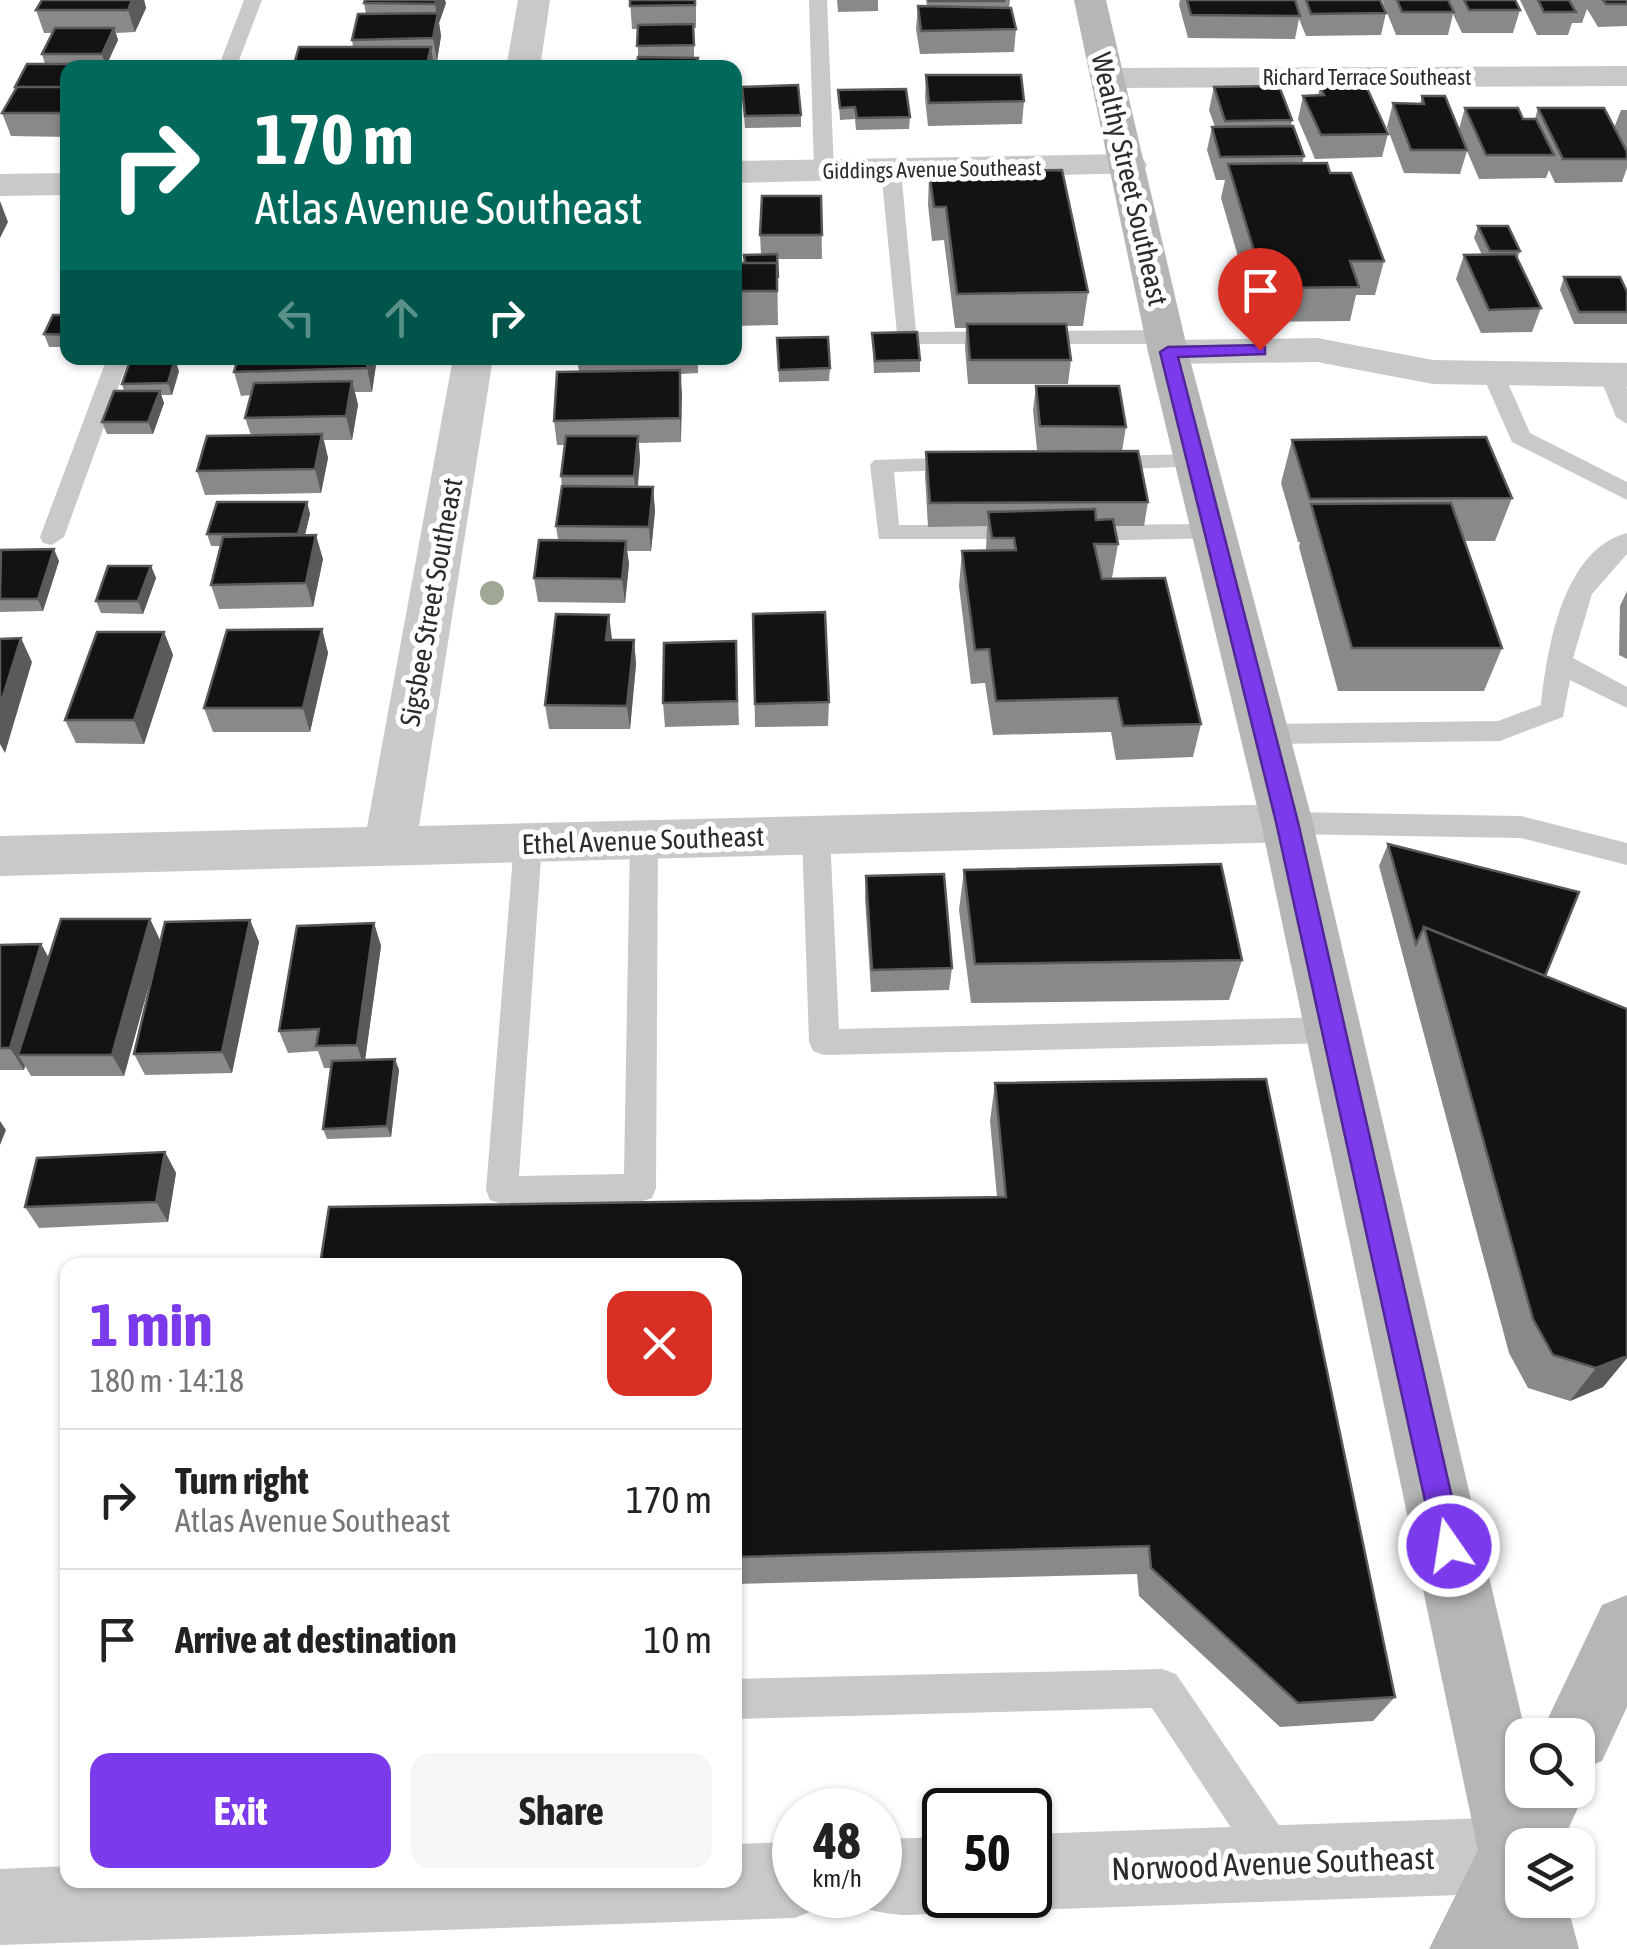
<!DOCTYPE html>
<meta charset="utf-8">
<style>
:root{--surface:#fff;--page:#f6f6f6;--text:#222;--muted:#767676;--line:#e0e0e0;--accent:#7c3aed}
body{margin:0;font-family:"Asap Condensed",sans-serif;background:var(--page);color:var(--text);height:100vh;display:flex;flex-direction:column;font-size:38px;white-space:nowrap}
*{box-sizing:border-box;margin:0}
p{font-size:32px;color:var(--muted)}
.icon{flex:none;width:55px;height:55px;fill:none;stroke:currentColor;stroke-width:2;stroke-linecap:round;stroke-linejoin:round}
.map{position:relative;flex:1;overflow:hidden}
.sheet{position:absolute;left:60px;top:1258px;width:682px;height:630px;display:flex;flex-direction:column;background:var(--surface);border-radius:20px;box-shadow:0 2px 8px #0004}
.sheet>*{flex:none}
.banner{position:absolute;left:60px;top:60px;width:682px;height:305px;border-radius:20px;box-shadow:0 2px 8px #0004;background:#00695c;color:#fff;overflow:hidden}
.tools{position:absolute;left:1505px;top:1718px;display:grid;gap:20px}
.tools a{display:grid;place-items:center;width:90px;height:90px;border-radius:20px;background:var(--surface);box-shadow:0 2px 8px #0004;font-size:50px}
.speed{position:absolute;left:772px;top:1788px;display:flex;gap:20px;font-size:50px;font-weight:700;text-align:center}
.speed>*{display:grid;place-content:center;width:130px;height:130px;border-radius:50%;background:var(--surface);box-shadow:0 2px 8px #0004;line-height:1}
.speed small{font-size:25px;font-weight:400}
.speed .limit{border:5px solid #111;border-radius:15px;background:#fff;color:#111}
.pin{position:absolute;display:grid;place-items:center;width:85px;height:85px;color:#fff;margin:-102px -42px;border-radius:50% 50% 50% 0;rotate:-45deg;box-shadow:0 0 10px #0007}
.pin .icon{rotate:45deg}
.me{position:absolute;width:110px;margin:-55px;rotate:347deg;stroke-linejoin:round;filter:drop-shadow(0 0 8px #0008)}
.turn{display:flex;align-items:center;gap:35px;height:210px;padding:0 30px;font-size:45px}
.turn .icon{width:130px;height:130px;stroke-width:2.5}
.turn b{display:block;font-size:70px;line-height:85px}
.lanes{display:flex;align-items:center;height:95px;padding:0 30px;background:#0003;justify-content:center;gap:50px;direction:ltr}
.lanes .off{opacity:.35}
.round{display:grid;place-items:center;flex:none;width:105px;height:105px;border-radius:20px;background:var(--page)}
.overview{display:flex;align-items:center;justify-content:space-between;height:170px;padding:0 30px}
h1{font-size:60px;font-weight:700;line-height:75px;color:var(--accent)}
.cta{display:flex;gap:20px;margin-top:auto;padding:20px 30px}
.cta a{flex:1;height:115px;border-radius:20px;background:var(--accent);color:#fff;font-size:40px;font-weight:700;line-height:115px;text-align:center}
.cta a+a{background:var(--page);color:var(--text)}
ul{padding:0;list-style:none}
li{display:flex;align-items:center;gap:30px;height:140px;padding:0 30px;border-top:2px solid var(--line)}
li div{flex:1}
li b{display:block;font-size:38px}
li em{font-style:normal}
.map>svg:first-child{display:block}
.lines{fill:none;stroke-linecap:round;stroke-linejoin:round}
.service{fill:#c9c9c9;fill-rule:evenodd}
.minor{fill:#c9c9c9;fill-rule:evenodd}
.secondary{fill:#b6b6b6;fill-rule:evenodd}
.tree{fill:#9ea895}
.wall{fill:#898989}
.shaded-wall{fill:#5a5a5a}
.building{fill:#131313;stroke:#5a5a5a;stroke-width:2.5}
.route{fill:#7c3aed;stroke:#51269a;stroke-width:2.5}
.labels{text-anchor:middle;dominant-baseline:central;stroke-width:10;stroke-linejoin:round;paint-order:stroke}
.far-street-label{font-size:22px;fill:#2c2c2c;stroke:#fff}
.street-label{font-size:28px;fill:#2c2c2c;stroke:#fff}
.near-street-label{font-size:32px;fill:#2c2c2c;stroke:#fff}
</style>
<div class="map">
<svg width="1627" height="1949" viewBox="0 0 1627 1949">
<rect width="100%" height="100%" fill="#fff"/>
<g class="lines">
<!-- service -->
<path class="service" d="M244,0H262L236,68H218Z
M809,0H827L834,171L824,177L814,171Z
M891,164L901,170L916,332L1165,330L1176,337L1165,344H898L881,170Z
M107,358H129L64,537L52,545L43,543L40,537Z
M1493,367L1504,374L1530,433L1627,482V500L1512,442L1482,374Z
M1610,368L1618,370L1627,389V424L1616,417L1599,375Z
M1195,454L1207,461L1203,466L1103,470L1091,463L1103,456Z
M967,457L975,459V469L894,472L899,525H1025L1034,527L1037,533L1034,539H879L870,465L874,460Z
M1213,524L1225,532L1222,538L1076,541L1064,533L1076,525Z
M1627,533V554L1592,594L1573,658L1627,687V708L1570,680L1563,717L1500,741L1264,744L1251,734L1264,724L1498,721L1541,705C1547,650 1562,550 1627,533Z
M1287,812L1521,816L1627,843V865L1521,838L1287,834L1273,823Z
M816,824L826,827L830,835L839,1029L1334,1017L1345,1021L1349,1030L1345,1039L1334,1043L824,1055L813,1051L809,1042L802,835L806,827Z
M644,829L654,832L658,840L656,1188L652,1198L640,1202L502,1204L490,1200L486,1190L514,843L518,835H538L542,843L519,1176L624,1174L630,840L634,832Z
M1162,1669L1176,1674L1291,1843L1297,1858L1291,1873L1276,1879L1261,1873L1152,1708L735,1719V1679Z"/>
<!-- minor -->
<path class="minor" d="M518,0H550L540,68H506Z
M1627,66V86L1108,88L1096,85L1091,78L1096,71L1108,68Z
M1129,154L1142,157L1147,165L1142,173L735,183V161Z
M68,173V195L0,196V174Z
M1317,338L1433,360L1627,363V387L1433,384L1317,362L1168,364L1154,361L1148,352L1154,343L1168,340Z
M453,358H493L419,826L1287,804L1305,809L1313,823L1305,837L1287,842L0,876V836L367,827Z
M1517,1817L1544,1828L1551,1845H1522V1890L1517,1893L1030,1910L1002,1895H1030V1834Z
M945,1837V1895H975L972,1902C933,1918 892,1920 853,1904L850,1895H880V1839Z
M795,1842V1895H827L822,1907L795,1918L0,1945V1869L68,1866V1880H735V1844Z"/>
<!-- secondary -->
<path class="secondary" d="M1074,0H1106L1188,352L1313,823L1526,1735H1522V1790H1578V1735H1540L1602,1605L1627,1595V1707L1602,1761L1578,1771L1586,1790L1561,1845H1522V1900H1566L1579,1949H1429L1478,1850L1261,823L1148,352Z"/>
</g>
<!-- trees -->
<circle class="tree" cx="492" cy="593" r="12"/>
<!-- wall -->
<path class="wall" d="M42,0H144L146,8L135,32L116,33L118,40L106,66L68,68V137L11,136L2,113L16,89L15,87L45,64L42,54L53,33H44L36,10Z
M630,0H696V28H694V57L657,58H698V68H636L638,57V29H632Z
M837,0H878V11L838,12Z
M926,0H1010L1009,8L1016,29L1014,52L920,54L916,29L918,6H927Z
M1180,0H1380L1386,13L1381,35L1306,36L1299,19L1295,39L1188,38L1179,5Z
M1382,0H1515L1520,10L1513,33H1462L1453,14L1448,35H1396Z
M1520,0H1627V26L1598,27L1587,9L1582,23H1572L1568,35H1537Z
M364,3H446L439,23L441,36L437,61H433L434,68H293L353,47L352,40L366,14Z
M926,75L1024,101L1022,124L928,126L925,98Z
M742,87L801,115V127L745,128Z
M1214,87L1292,120L1291,126L1304,156L1302,164L1330,173L1384,261L1375,295H1356L1350,321L1257,322L1221,198L1225,180H1216L1207,150L1212,127H1215L1209,110Z
M1320,87L1388,134L1382,157L1315,159L1298,119L1303,96L1318,95Z
M838,90L910,117L909,129L856,130L855,119L840,120Z
M1422,96L1459,129L1465,108L1523,119H1535L1538,108L1614,128L1621,110H1627V168L1622,182L1555,183L1549,170L1546,178L1479,179L1467,151L1460,174L1404,173L1387,127L1393,103L1420,104Z
M929,172L1088,292L1083,326H1066L1071,360L1068,384H968L965,348L966,328H955L944,240L932,241L928,205Z
M735,192L740,215L738,257H735Z
M821,196L822,259H777L778,325L735,326V263H745L761,255L760,235Z
M1478,226L1520,251L1517,260L1541,308L1532,332L1481,333L1456,279L1464,255H1482L1474,238Z
M1564,277L1627,292V324H1574L1560,290Z
M68,315V347H49L44,334Z
M872,333L920,360V372L874,373Z
M777,338L830,368L829,381L779,382Z
M377,358L372,392H355L358,405L352,440H324L328,458L321,493L205,495L197,471L251,435L245,418L251,395L241,396L234,372Z
M577,358H698V373L681,374V442L639,443L640,460L638,487H653L655,511L651,551H627L629,564L625,603L538,602L534,578L558,540L556,526L562,487L561,476L565,445H557L554,421L579,372Z
M179,371L172,395H161L164,403L153,434H107L102,422L124,391L122,384Z
M1036,386L1126,427L1122,451L1148,502L1144,526H1114L1118,544L1112,578H1102L1201,724L1193,757L1116,760L1111,732L993,735L985,683L971,684L959,586L962,551H986L987,526L928,527L925,476L926,452L1111,451L1037,450L1033,410Z
M1292,440L1512,498L1495,541H1464L1502,648L1484,691H1338L1299,547L1300,542H1298L1281,483Z
M307,502L310,514L305,535L323,559L313,607L219,609L211,585L221,546H211L207,534Z
M0,553L59,561L43,611L0,612Z
M151,566L156,578L143,614L101,613L96,601Z
M1627,591V659L1619,655L1620,606Z
M753,614L829,702L828,726L755,727Z
M322,629L328,653L310,732H213L204,708Z
M164,632L173,655L144,744L76,743L65,720Z
M612,640H634L636,664L630,729H549L545,705Z
M736,641L739,725L665,727L663,703Z
M1388,844L1545,976L1627,1009V1358L1603,1387L1570,1401L1528,1388L1509,1353L1379,866Z
M964,870L1242,960L1229,1000L971,1003L959,910Z
M866,876L952,968L949,990L871,992L865,898Z
M150,919L160,941L250,920L259,942L232,1073L145,1075L134,1054L158,950L124,1076H31L25,1066L24,1070H0V945L41,944L49,958Z
M374,923L381,946L365,1060L395,1059L399,1070L391,1137L327,1139L323,1129L331,1068H324L318,1051L288,1053L279,1031Z
M995,1083L1395,1697L1373,1721L1280,1727L1139,1596L1137,1574L735,1584V1265L997,1197L990,1121Z
M165,1152L176,1173L168,1222L39,1228L25,1207Z"/>
<!-- shaded-wall -->
<path class="shaded-wall" d="M132,0H144L146,8L135,32L128,10Z
M436,0H445L446,3L439,23L441,36L437,61L433,38L437,17L435,4Z
M114,28L118,40L106,66L102,54Z
M431,47L434,68H426Z
M64,106L68,118V136L60,113Z
M739,192L740,215L738,257V233Z
M0,201L8,222L0,238Z
M368,358H377L372,392L367,368Z
M175,359L179,371L172,395L168,383Z
M680,370L682,394L681,442L680,418Z
M352,381L358,405L352,440L346,416Z
M160,391L164,403L153,434L148,422Z
M322,434L328,458L321,493L315,469Z
M638,436L640,460L636,500L634,476Z
M653,487L655,511L651,551L649,527Z
M307,502L310,514L302,547L298,534Z
M316,535L323,559L313,607L306,583Z
M626,541L629,564L625,603L622,579Z
M54,549L59,561L43,611L38,599Z
M151,566L156,578L143,614L138,601Z
M609,615L612,639L609,664L606,640Z
M322,629L328,653L310,732L303,708Z
M164,632L173,655L144,744L134,720Z
M21,638L32,662L5,753L0,744V706Z
M634,640L636,664L630,729L627,706Z
M150,919L161,942L124,1076L112,1055Z
M250,920L259,942L232,1073L222,1052Z
M374,923L381,946L364,1067L357,1045Z
M41,944L53,966L18,1055L25,1066L24,1070L10,1048Z
M395,1059L399,1070L391,1137L387,1126Z
M0,1121L6,1130L0,1145Z
M165,1152L176,1173L168,1222L156,1202Z
M1627,1356V1358L1603,1387L1570,1401L1596,1368Z"/>
<!-- building -->
<path class="building" d="M42,0H132L128,10H36Z
M365,0H436L435,4L364,3Z
M630,0H695V5L630,6Z
M929,0H1004V1H929Z
M1187,0H1295L1300,16L1191,15Z
M1306,0H1380L1386,13L1311,14Z
M1397,0H1448L1454,12H1402Z
M1464,0H1515L1520,10H1469Z
M1538,0H1569L1576,12H1544Z
M1603,0H1627V4H1606Z
M918,6L1011,8L1016,29L921,31Z
M438,13L433,38L352,40L358,14Z
M693,24L694,45L637,46L638,25Z
M55,28H114L102,54H42Z
M299,47H431L426,68H293Z
M638,57L698,58L696,68H636Z
M27,64H94L92,68H68V87H15Z
M926,75H1021L1024,101L929,103Z
M798,85L801,115L745,116L742,87Z
M1279,86L1292,120L1225,121L1214,87Z
M1366,86L1388,134L1321,135L1303,96L1324,95L1320,87Z
M17,87H68V106H64L60,113H2Z
M906,89L910,117L857,118L855,107L840,108L838,90Z
M1422,96H1445L1467,150H1411L1393,103L1424,104Z
M1465,108H1518L1523,119H1536L1554,155H1486Z
M1538,108H1604L1627,152V159H1563Z
M1293,126L1304,156L1220,157L1212,127Z
M1327,163L1330,173H1351L1384,261H1350L1359,287L1265,288L1228,164Z
M1062,170L1088,292L957,294L946,207H934L929,172Z
M735,192H739L738,233H735Z
M762,196H821L822,235H760Z
M1478,226H1508L1520,251H1490Z
M777,254L778,278L777,263H745L744,255Z
M1515,254L1541,308L1489,310L1464,255Z
M735,263H777V291H735Z
M1564,277H1620L1627,292V312H1579Z
M53,315H68V335L44,334Z
M967,324H1066L1071,360H970Z
M917,332L920,360L875,361L872,333Z
M828,337L830,368L779,370L777,338Z
M238,358H368L367,368L234,372Z
M175,359L168,383L122,384L130,360Z
M680,370V418L554,421L557,372Z
M352,381L346,416L245,418L254,383Z
M1036,386H1119L1126,427L1040,426Z
M114,391H160L148,422H102Z
M322,434L315,469L197,471L207,436Z
M566,436H638L634,476H561Z
M1486,437L1512,498L1310,499L1292,440Z
M1138,451L1148,502L930,503L926,452Z
M562,486L653,487L649,527L556,526Z
M217,502H307L298,534H207Z
M1451,503L1502,648H1352L1311,504Z
M1095,509L1096,520L1113,519L1118,544H1094L1102,579L1165,578L1201,724L1123,726L1117,698L996,701L989,649L975,650L962,551L1016,550L1014,538H992L988,512Z
M316,535L306,583L211,585L223,537Z
M539,540L626,541L622,579L534,578Z
M54,549L38,599H0L1,550Z
M108,566H151L138,601H96Z
M825,612L829,702L755,704L753,614Z
M556,614L609,615L606,640H634L627,706L545,705Z
M322,629L303,708H204L227,630Z
M97,632H164L134,720H65Z
M21,638L0,706V639Z
M736,641L737,701L663,703L664,643Z
M1388,844L1579,892L1545,976L1424,927L1416,944Z
M1221,864L1242,960L975,964L964,870Z
M944,874L952,968L872,970L866,876Z
M61,919H150L112,1055H18Z
M250,920L222,1052L134,1054L165,922Z
M374,923L357,1045L316,1046L319,1029L279,1031L297,926Z
M1424,927L1627,1009V1356L1596,1368L1553,1355L1533,1319Z
M41,944L10,1048H0V945Z
M395,1059L387,1126L323,1129L332,1061Z
M1266,1079L1395,1697L1298,1703L1151,1568L1149,1546L735,1557V1265H320L329,1207L1006,1197L995,1083Z
M165,1152L156,1202L25,1207L37,1158Z"/>
<!-- route -->
<path class="route" d="M1260,345L1265,347V354L1178,357L1298,822L1463,1546L1459,1556L1449,1560L1439,1556L1435,1546L1276,822L1160,352L1168,347Z"/>
<g class="labels">
<!-- far-street labels -->
<g class="far-street-label">
<text x="1367" y="77">Richard Terrace Southeast</text>
<text transform="translate(932 169) rotate(-1)">Giddings Avenue Southeast</text>
</g>
<!-- street labels -->
<g class="street-label">
<text transform="translate(1130 179) rotate(77)">Wealthy Street Southeast</text>
<text transform="translate(431 602) rotate(-80)">Sigsbee Street Southeast</text>
<text transform="translate(643 840) rotate(-2)">Ethel Avenue Southeast</text>
</g>
<!-- near-street labels -->
<g class="near-street-label">
<text transform="translate(1273 1863) rotate(-2)">Norwood Avenue Southeast</text>
</g>
</g>
</svg>
<div class="tools">
<a><svg class="icon" aria-label="search" viewBox="0 0 24 24"><circle cx="10" cy="10" r="6"/><path d="M15 15l6 6"/></svg></a>
<a><svg class="icon" aria-label="layers" viewBox="0 0 24 24"><path d="M12 4l9 5-9 5-9-5zM3 14l9 5 9-5"/></svg></a>
</div>
<div class="speed"><div>48<small>km/h</small></div><div class="limit">50</div></div>
<div class="pin" style="left:1260px;top:350px;background:#d93025"><svg class="icon" aria-label="arrive" viewBox="0 0 24 24"><path d="M6 21V4h12l-3 4 3 4H6"/></svg></div>
<svg class="me" style="left:1449px;top:1546px" viewBox="-20 -20 40 40"><circle r="17" fill="#7c3aed" stroke="#fff" stroke-width="3"/><path d="M0-11L8 9 0 5-8 9z" fill="#fff"/></svg>
<div class="banner">
<div class="turn"><svg class="icon" aria-label="right" viewBox="0 0 24 24"><path d="M7 20v-9h11M14 6l5 5-5 5"/></svg><div><b>170 m</b>Atlas Avenue Southeast</div></div>
<div class="lanes"><svg class="icon off" aria-label="left" viewBox="0 0 24 24"><path d="M17 20v-9H6M10 6l-5 5 5 5"/></svg><svg class="icon off" aria-label="ahead" viewBox="0 0 24 24"><path d="M12 20V5M6 11l6-6 6 6"/></svg><svg class="icon" aria-label="right" viewBox="0 0 24 24"><path d="M7 20v-9h11M14 6l5 5-5 5"/></svg></div>
</div>
<section class="sheet">
<div class="overview"><div><h1>1 min</h1><p>180 m · 14:18</p></div><a class="round" style="background:#d93025;color:#fff"><svg class="icon" aria-label="close" viewBox="0 0 24 24"><path d="M6 6l12 12M18 6L6 18"/></svg></a></div>
<ul>
<li><svg class="icon" aria-label="right" viewBox="0 0 24 24"><path d="M7 20v-9h11M14 6l5 5-5 5"/></svg><div><b>Turn right</b><p>Atlas Avenue Southeast</p></div><em>170 m</em></li>
<li><svg class="icon" aria-label="arrive" viewBox="0 0 24 24"><path d="M6 21V4h12l-3 4 3 4H6"/></svg><div><b>Arrive at destination</b></div><em>10 m</em></li>
</ul>
<div class="cta"><a>Exit</a><a>Share</a></div>
</section>
</div>
